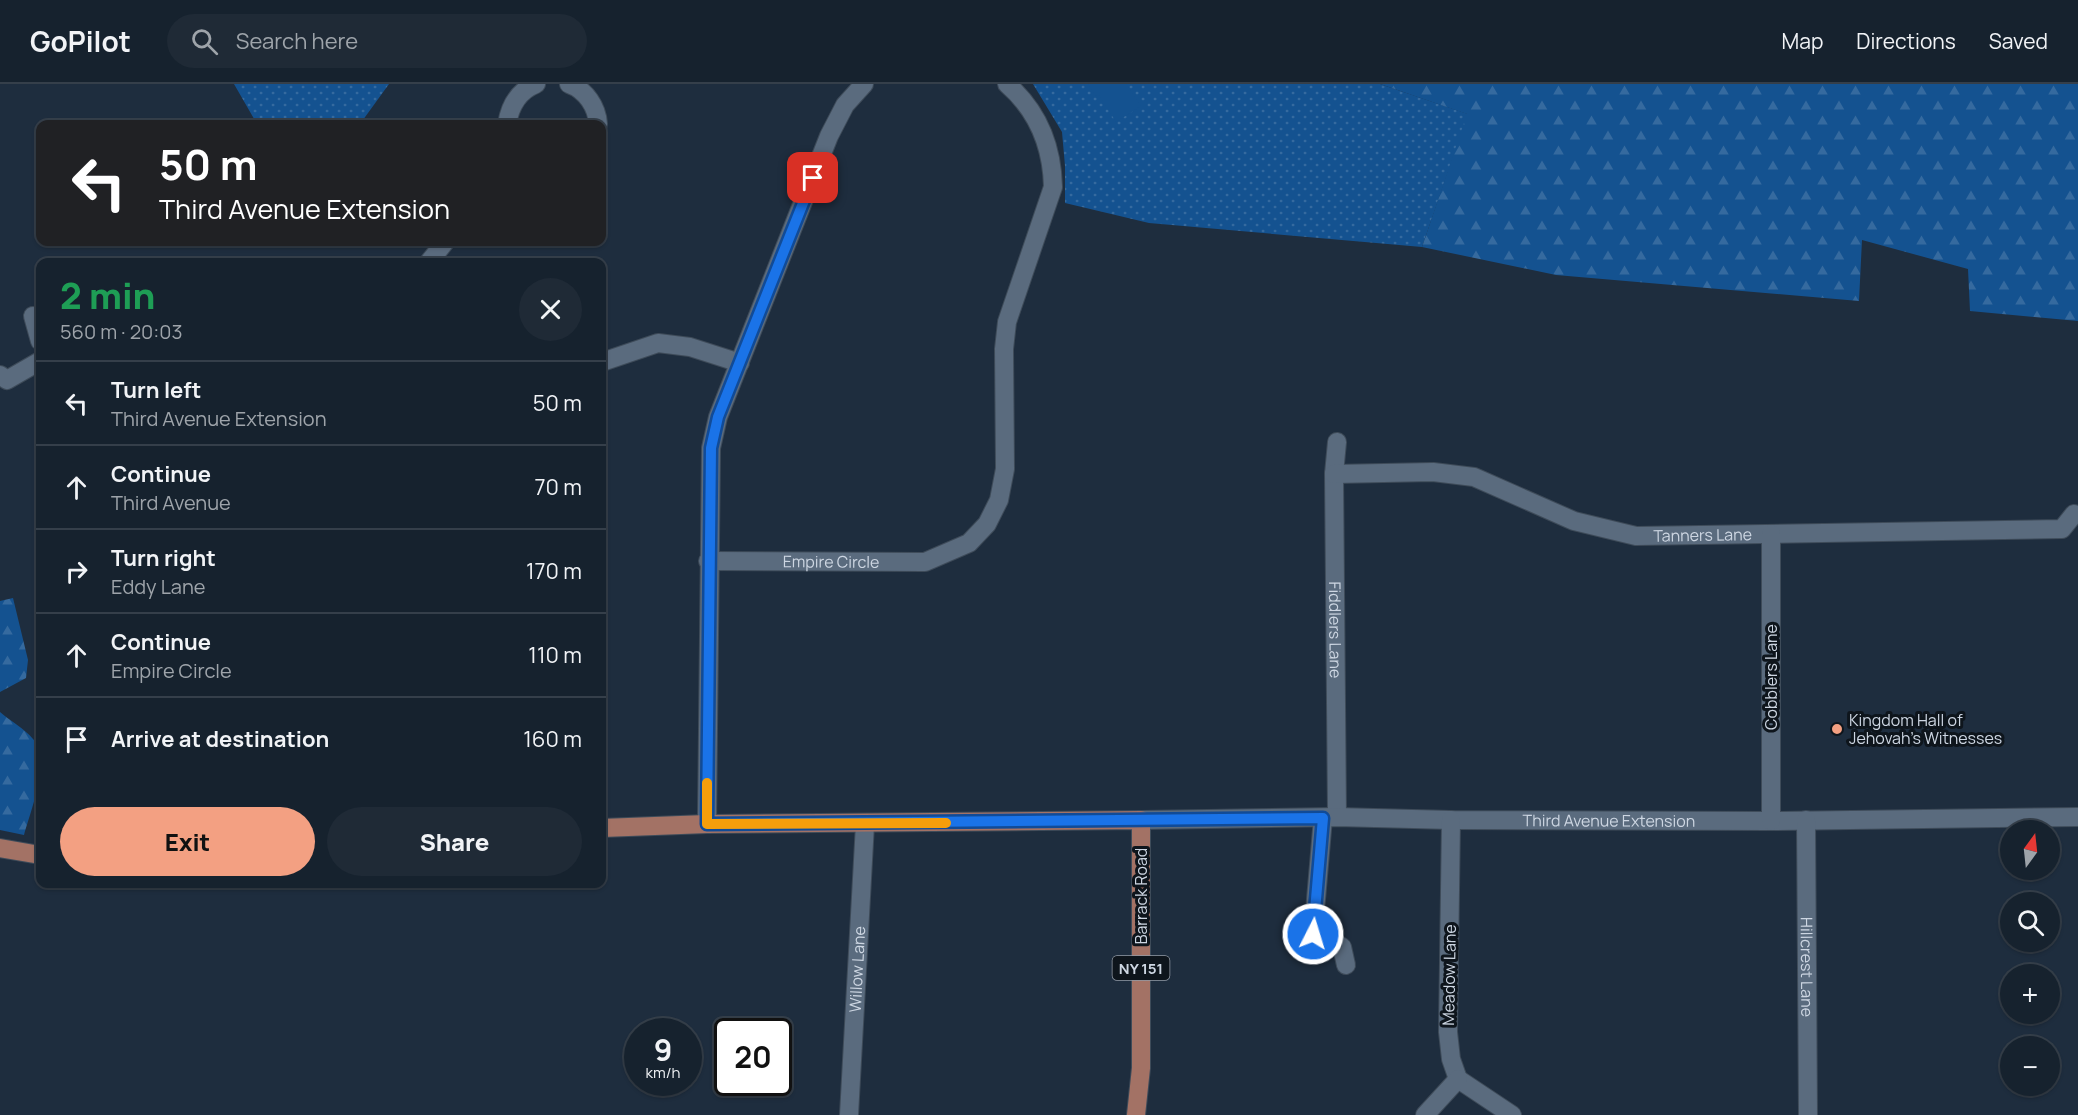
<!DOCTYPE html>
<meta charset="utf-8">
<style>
:root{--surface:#16222e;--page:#1f2a36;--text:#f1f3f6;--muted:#9ea4aa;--line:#353f4a;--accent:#f3a082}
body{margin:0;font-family:Manrope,sans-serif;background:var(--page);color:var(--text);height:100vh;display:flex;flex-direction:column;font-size:22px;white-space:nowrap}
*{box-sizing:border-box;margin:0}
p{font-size:20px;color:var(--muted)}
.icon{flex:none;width:33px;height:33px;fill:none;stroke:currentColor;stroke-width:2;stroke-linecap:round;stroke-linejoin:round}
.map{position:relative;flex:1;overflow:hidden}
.details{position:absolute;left:36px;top:174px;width:570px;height:630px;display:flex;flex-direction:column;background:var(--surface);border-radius:12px;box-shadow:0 2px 4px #0004,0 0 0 2px var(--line)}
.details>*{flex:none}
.guide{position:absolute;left:36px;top:36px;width:570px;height:126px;border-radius:12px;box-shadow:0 2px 4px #0004,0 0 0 2px var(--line);background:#202124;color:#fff;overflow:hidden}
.needle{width:39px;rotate:15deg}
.buttons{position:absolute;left:2000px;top:736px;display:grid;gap:12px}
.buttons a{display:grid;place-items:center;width:60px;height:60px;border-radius:50%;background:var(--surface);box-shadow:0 2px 4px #0004,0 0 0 2px var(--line);font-size:30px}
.speed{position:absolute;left:624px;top:934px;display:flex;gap:12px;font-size:30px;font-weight:700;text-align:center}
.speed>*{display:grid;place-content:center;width:78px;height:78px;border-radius:50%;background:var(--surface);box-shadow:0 2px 4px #0004,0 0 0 2px var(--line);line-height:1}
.speed small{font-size:15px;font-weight:400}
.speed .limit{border:3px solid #111;border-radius:9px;background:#fff;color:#111}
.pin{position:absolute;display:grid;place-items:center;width:51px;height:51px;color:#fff;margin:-26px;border-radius:12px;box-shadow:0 3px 9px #0006}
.me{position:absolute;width:66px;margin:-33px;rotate:5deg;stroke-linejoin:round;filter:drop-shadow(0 0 4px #0008)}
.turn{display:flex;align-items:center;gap:21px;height:126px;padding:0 24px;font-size:27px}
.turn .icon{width:78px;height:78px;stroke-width:2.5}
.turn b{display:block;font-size:42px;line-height:51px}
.round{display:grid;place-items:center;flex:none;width:63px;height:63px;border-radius:32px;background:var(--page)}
.overview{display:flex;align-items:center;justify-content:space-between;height:102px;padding:0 24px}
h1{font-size:36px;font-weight:800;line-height:45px;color:#1e9e55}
.action{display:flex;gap:12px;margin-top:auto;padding:12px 24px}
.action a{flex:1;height:69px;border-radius:36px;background:var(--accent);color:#111;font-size:24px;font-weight:800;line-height:69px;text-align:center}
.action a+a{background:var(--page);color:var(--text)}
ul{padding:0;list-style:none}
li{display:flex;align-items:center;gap:18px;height:84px;padding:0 24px;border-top:2px solid var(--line)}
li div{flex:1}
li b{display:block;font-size:22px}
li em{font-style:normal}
header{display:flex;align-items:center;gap:36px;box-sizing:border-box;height:84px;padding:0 30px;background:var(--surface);border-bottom:2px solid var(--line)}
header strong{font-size:28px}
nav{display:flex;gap:33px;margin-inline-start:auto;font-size:21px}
.search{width:420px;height:54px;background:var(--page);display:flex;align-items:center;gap:15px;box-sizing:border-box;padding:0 21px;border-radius:33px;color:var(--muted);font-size:22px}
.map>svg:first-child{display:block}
.grass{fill:url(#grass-dots)}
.forest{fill:url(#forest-firs)}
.pitch{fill:#145290}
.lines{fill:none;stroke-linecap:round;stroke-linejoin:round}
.minor-casing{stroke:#3e4b59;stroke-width:20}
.major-casing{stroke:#3e4b59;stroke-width:20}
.minor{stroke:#5a6b7e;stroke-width:18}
.major{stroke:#a37265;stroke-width:18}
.route-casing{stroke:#114b97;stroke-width:15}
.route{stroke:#1a73e8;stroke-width:10}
.slow{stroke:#f59e0b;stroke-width:10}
.poi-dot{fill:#f3a082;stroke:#0e151c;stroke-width:2}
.labels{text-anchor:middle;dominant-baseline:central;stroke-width:6;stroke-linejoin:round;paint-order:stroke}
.shield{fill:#0e151c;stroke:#949ca7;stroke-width:1.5}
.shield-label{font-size:15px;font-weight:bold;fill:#cdd6e2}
.street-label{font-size:16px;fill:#cdd6e2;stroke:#0e151c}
.poi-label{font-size:16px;fill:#cdd6e2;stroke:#0e151c;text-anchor:start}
</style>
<header>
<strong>GoPilot</strong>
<div class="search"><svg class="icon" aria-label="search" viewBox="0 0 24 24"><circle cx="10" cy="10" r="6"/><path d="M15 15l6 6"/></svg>Search here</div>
<nav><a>Map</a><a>Directions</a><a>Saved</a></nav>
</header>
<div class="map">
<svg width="2078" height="1031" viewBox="0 0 2078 1031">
<defs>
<pattern id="grass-dots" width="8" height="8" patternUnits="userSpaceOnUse" patternTransform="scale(1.5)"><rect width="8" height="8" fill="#145290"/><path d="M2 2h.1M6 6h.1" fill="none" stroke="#356a9f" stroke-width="1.8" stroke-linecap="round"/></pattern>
<pattern id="forest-firs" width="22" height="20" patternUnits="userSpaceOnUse" patternTransform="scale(1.5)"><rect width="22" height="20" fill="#145290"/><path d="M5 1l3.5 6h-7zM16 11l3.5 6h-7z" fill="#356a9f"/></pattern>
</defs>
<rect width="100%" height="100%" fill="#1e2d3e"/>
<!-- grass -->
<path class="grass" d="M234,0H389L360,40H257Z
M1033,0H1380L1468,30L1422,163L1149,139L1065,119V82L1062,48Z"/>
<!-- forest -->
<path class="forest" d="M1380,0H2078V237L1970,227L1968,185L1862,156L1859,217L1556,191L1422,163L1467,30Z
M13,514L28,576L26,594L0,608V517Z
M0,628C10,637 24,644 33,655C52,675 30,728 24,751L0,746Z"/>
<!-- pitch -->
<path class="pitch" d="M1088,0H1126L1141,22L1116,38L1099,11L1096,12Z"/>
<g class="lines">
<defs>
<g id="minor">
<path d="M569,0C586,6 597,23 598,40"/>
<path d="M507,40C510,22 518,7 536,0"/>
<path d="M429,178L445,158"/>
<path d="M33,232L40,257"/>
<path d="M602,278L658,259L690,263L740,279"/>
<path d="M0,291L7,296L40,277"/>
<path id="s1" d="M1337,358L1334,390L1337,733"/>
<path id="s2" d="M1334,390L1433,388L1474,393L1574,437L1636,452L2062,445L2074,430"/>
<path id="s3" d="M708,477L925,478L969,459L987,440L999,416L1005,385L1004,265L1007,238L1053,103C1052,61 1038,27 1007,0"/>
<path d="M1323,734L1313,850L1324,852L1342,863L1346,881"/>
<path id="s4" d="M1141,736L1337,733L1451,736L1771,737L2078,733"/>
<path d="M1451,736L1448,948L1451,975L1458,995"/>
<path id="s5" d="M1806,736L1808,1031"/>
<path d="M1771,737V450"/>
<path d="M707,740L711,364L718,333L829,52L845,21L864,0"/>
<path d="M1458,995L1512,1031"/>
<path id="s6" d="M849,1031L865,740"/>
<path d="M1425,1031L1458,995"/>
</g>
<path id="major" d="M602,744L707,740L1141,736V984L1136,1031
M0,764L40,771"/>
</defs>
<!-- minor casing -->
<use href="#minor" class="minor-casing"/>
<!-- major casing -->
<use href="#major" class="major-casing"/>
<!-- minor -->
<use href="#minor" class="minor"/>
<!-- major -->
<use href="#major" class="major"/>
</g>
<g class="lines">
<defs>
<path id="route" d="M813,94L718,333L711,364L707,740L1323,734L1313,850"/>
</defs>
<!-- route casing -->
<use href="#route" class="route-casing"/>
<!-- route -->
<use href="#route" class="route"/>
<!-- slow -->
<path class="slow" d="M707,699V740L946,739"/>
</g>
<!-- markers -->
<circle class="poi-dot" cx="1837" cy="645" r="6"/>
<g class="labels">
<!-- shield labels -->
<rect class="shield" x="1112.5" y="872" width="57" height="24" rx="4.5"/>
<g class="shield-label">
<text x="1141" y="884">NY 151</text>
</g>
<!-- street labels -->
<g class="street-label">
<text stroke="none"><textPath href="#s2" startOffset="380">Tanners Lane</textPath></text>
<text stroke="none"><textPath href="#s3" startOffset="123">Empire Circle</textPath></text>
<text stroke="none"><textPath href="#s1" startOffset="188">Fiddlers Lane</textPath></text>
<text transform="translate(1771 593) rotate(-90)">Cobblers Lane</text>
<text stroke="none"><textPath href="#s4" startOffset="468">Third Avenue Extension</textPath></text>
<text transform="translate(1141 812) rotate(-90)">Barrack Road</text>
<text stroke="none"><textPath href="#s5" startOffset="147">Hillcrest Lane</textPath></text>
<text stroke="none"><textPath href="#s6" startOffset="146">Willow Lane</textPath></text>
<text transform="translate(1449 891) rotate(-89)">Meadow Lane</text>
</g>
<!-- poi labels -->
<g class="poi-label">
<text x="1849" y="636">Kingdom Hall of<tspan x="1849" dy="18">Jehovah’s Witnesses</tspan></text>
</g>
</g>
</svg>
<div class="buttons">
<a><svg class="needle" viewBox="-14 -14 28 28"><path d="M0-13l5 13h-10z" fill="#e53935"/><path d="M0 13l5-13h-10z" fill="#9ea4aa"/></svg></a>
<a><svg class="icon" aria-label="search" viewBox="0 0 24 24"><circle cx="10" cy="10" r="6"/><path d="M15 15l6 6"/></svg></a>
<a>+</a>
<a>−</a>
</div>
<div class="speed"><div>9<small>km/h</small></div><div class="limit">20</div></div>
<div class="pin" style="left:813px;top:94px;background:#d93025"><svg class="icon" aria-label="arrive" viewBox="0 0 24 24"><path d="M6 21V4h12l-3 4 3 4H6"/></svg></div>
<svg class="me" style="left:1313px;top:850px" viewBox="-20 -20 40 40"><circle r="17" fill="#1a73e8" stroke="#fff" stroke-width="3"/><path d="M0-11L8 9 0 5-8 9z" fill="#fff"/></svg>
<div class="guide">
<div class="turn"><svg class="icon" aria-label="left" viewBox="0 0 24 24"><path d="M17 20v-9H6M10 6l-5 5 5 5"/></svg><div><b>50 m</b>Third Avenue Extension</div></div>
</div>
<section class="details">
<div class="overview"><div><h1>2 min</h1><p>560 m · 20:03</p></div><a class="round"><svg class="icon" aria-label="close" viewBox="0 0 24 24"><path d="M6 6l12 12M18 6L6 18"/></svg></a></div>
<ul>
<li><svg class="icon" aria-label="left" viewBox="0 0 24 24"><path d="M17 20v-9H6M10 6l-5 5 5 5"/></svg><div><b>Turn left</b><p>Third Avenue Extension</p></div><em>50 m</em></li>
<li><svg class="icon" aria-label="ahead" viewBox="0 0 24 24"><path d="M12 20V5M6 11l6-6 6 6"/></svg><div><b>Continue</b><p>Third Avenue</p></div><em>70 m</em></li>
<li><svg class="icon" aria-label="right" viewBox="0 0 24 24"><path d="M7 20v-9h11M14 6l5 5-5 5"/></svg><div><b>Turn right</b><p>Eddy Lane</p></div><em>170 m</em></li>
<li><svg class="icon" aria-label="ahead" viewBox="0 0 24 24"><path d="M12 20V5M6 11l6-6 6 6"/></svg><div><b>Continue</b><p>Empire Circle</p></div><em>110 m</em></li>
<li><svg class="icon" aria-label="arrive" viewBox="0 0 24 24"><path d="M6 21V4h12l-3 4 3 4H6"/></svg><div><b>Arrive at destination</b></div><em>160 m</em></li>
</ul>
<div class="action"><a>Exit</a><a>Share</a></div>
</section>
</div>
